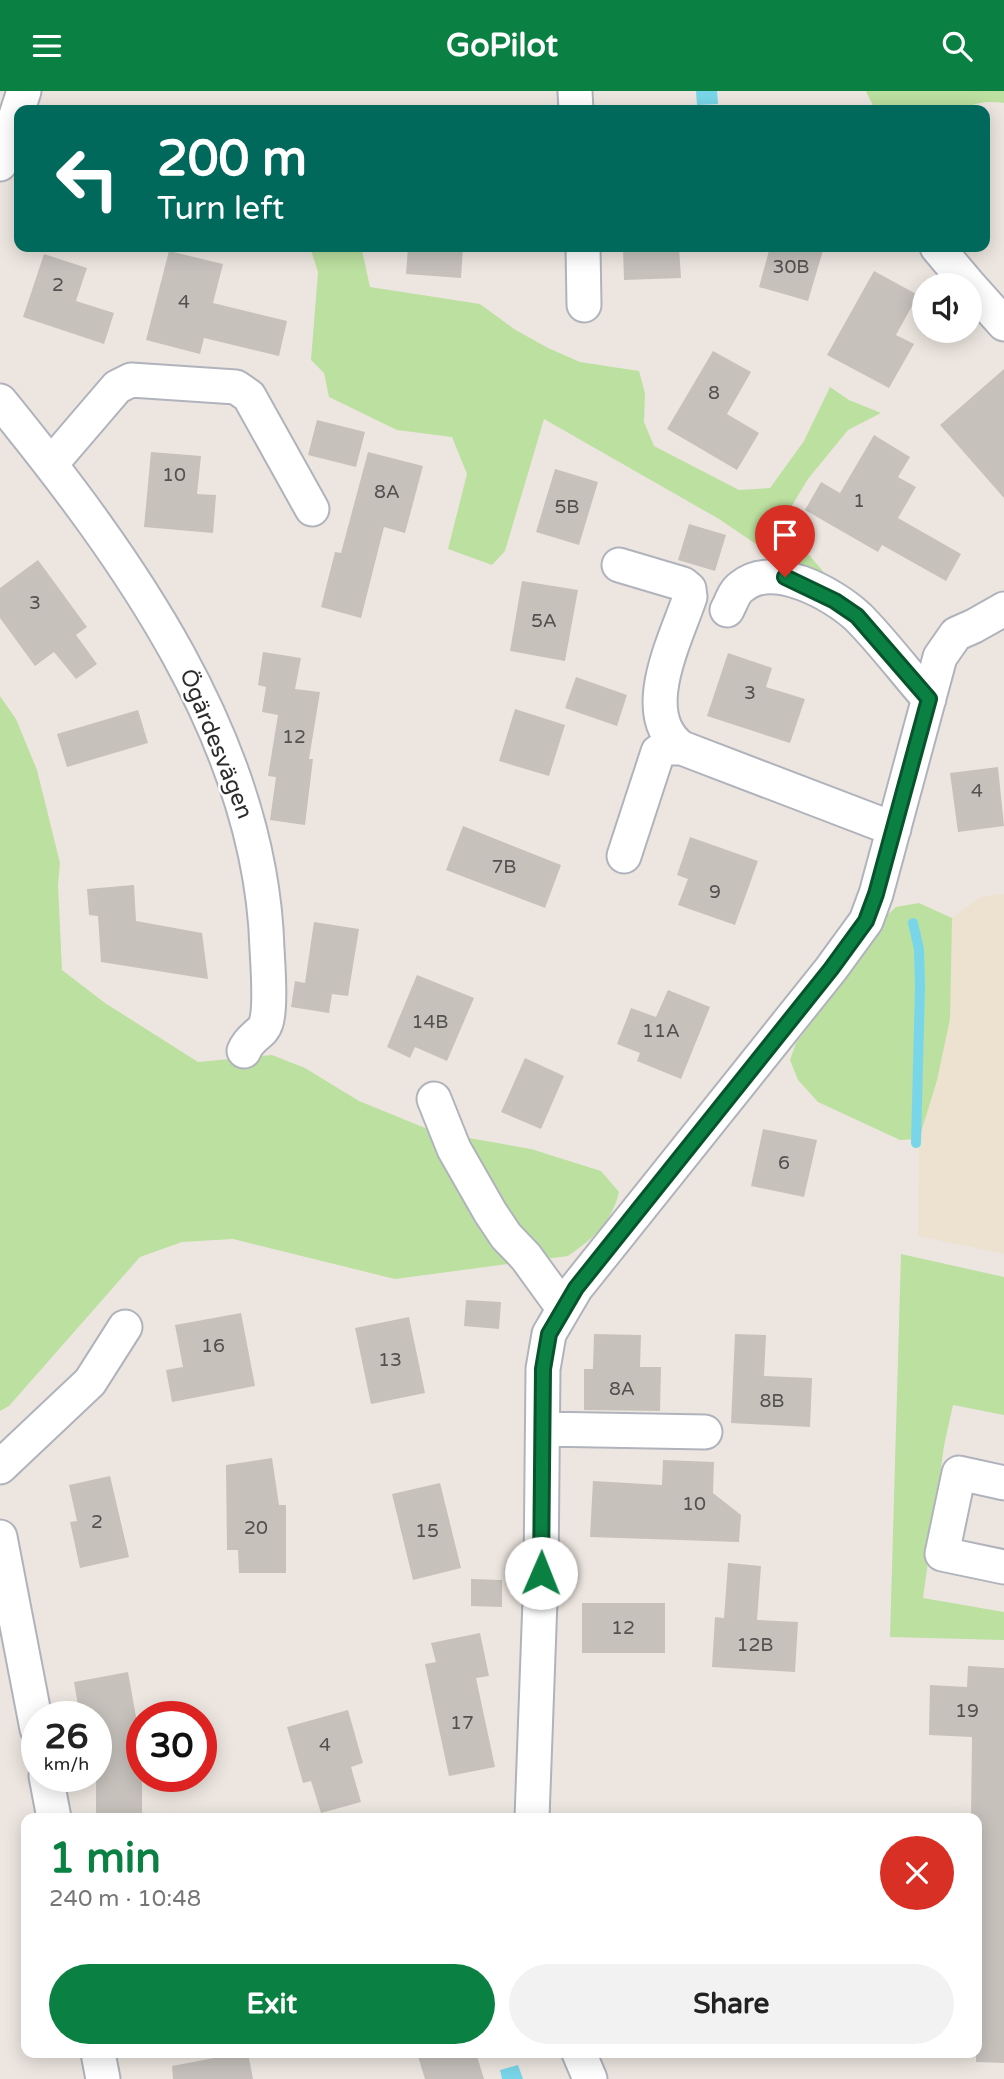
<!DOCTYPE html>
<meta charset="utf-8">
<style>
:root{--surface:#fff;--page:#f2f2f2;--text:#222;--muted:#767676;--accent:#0b8043}
body{margin:0;font-family:"Varela Round",sans-serif;background:var(--page);color:var(--text);height:100vh;display:flex;flex-direction:column;font-size:26px;white-space:nowrap}
*{box-sizing:border-box;margin:0}
p{font-size:23px;color:var(--muted)}
.icon{flex:none;width:38px;height:38px;fill:none;stroke:currentColor;stroke-width:2;stroke-linecap:round;stroke-linejoin:round}
.map{position:relative;flex:1;overflow:hidden}
.details{position:absolute;left:21px;top:1722px;width:961px;height:245px;display:flex;flex-direction:column;background:var(--surface);border-radius:14px;box-shadow:0 4px 18px #0003}
.details>*{flex:none}
.hud{position:absolute;left:14px;top:14px;width:976px;height:147px;border-radius:14px;box-shadow:0 4px 18px #0003;background:#00695c;color:#fff;overflow:hidden}
.controls{position:absolute;left:912px;top:182px;display:grid;gap:14px}
.controls a{display:grid;place-items:center;width:70px;height:70px;border-radius:50%;background:var(--surface);box-shadow:0 4px 18px #0003;font-size:35px}
.speed{position:absolute;left:21px;top:1610px;display:flex;gap:14px;font-size:35px;font-weight:700;text-align:center}
.speed>*{display:grid;place-content:center;width:91px;height:91px;border-radius:50%;background:var(--surface);box-shadow:0 4px 18px #0003;line-height:1}
.speed small{font-size:18px;font-weight:400}
.speed .limit{border:10px solid #d22;background:#fff;color:#111}
.pin{position:absolute;display:grid;place-items:center;width:60px;height:60px;color:#fff;margin:-72px -30px;border-radius:50% 50% 50% 0;rotate:-45deg;box-shadow:0 0 7px #0007}
.pin .icon{rotate:45deg}
.me{position:absolute;width:77px;margin:-38px;rotate:1deg;stroke-linejoin:round;filter:drop-shadow(0 0 5px #0008)}
.turn{display:flex;align-items:center;gap:24px;height:147px;padding:0 28px;font-size:32px}
.turn .icon{width:91px;height:91px;stroke-width:2.5}
.turn b{display:block;font-size:49px;line-height:60px}
.round{display:grid;place-items:center;flex:none;width:74px;height:74px;border-radius:37px;background:var(--page)}
.overview{display:flex;align-items:center;justify-content:space-between;height:119px;padding:0 28px}
h1{font-size:42px;font-weight:800;line-height:52px;color:var(--accent)}
.button{display:flex;gap:14px;margin-top:auto;padding:14px 28px}
.button a{flex:1;height:80px;border-radius:42px;background:var(--accent);color:#fff;font-size:28px;font-weight:800;line-height:80px;text-align:center}
.button a+a{background:var(--page);color:var(--text)}
header{display:flex;justify-content:space-between;align-items:center;height:91px;padding:0 28px;background:var(--accent);color:#fff;font-size:32px;font-weight:800}
.map>svg:first-child{display:block}
.education{fill:#ede1d0}
.green{fill:#bce0a0}
.water{fill:#79d6e9}
.lines{fill:none;stroke-linecap:round;stroke-linejoin:round}
.stream{stroke:#79d6e9;stroke-width:10}
.building{fill:#c6c1bb}
.minor-casing{stroke:#b0b3bc;stroke-width:37}
.minor{stroke:#fff;stroke-width:33}
.route-casing{stroke:#07532c;stroke-width:18}
.route{stroke:#0b8043;stroke-width:12}
.labels{text-anchor:middle;dominant-baseline:central;stroke-width:5;stroke-linejoin:round;paint-order:stroke}
.number-label{font-size:19px;fill:#525150}
.street-label{font-size:23px;fill:#2c2c2c;stroke:#fff}
</style>
<header><svg class="icon" aria-label="menu" viewBox="0 0 24 24"><path d="M4 6h16M4 12h16M4 18h16"/></svg>GoPilot<svg class="icon" aria-label="search" viewBox="0 0 24 24"><circle cx="10" cy="10" r="6"/><path d="M15 15l6 6"/></svg></header>
<div class="map">
<svg width="1004" height="1988" viewBox="0 0 1004 1988">
<rect width="100%" height="100%" fill="#ede6e0"/>
<!-- education -->
<path class="education" d="M1004,803V1163L918,1145L920,953L928,876L952,827L981,806Z"/>
<!-- green -->
<path class="green" d="M866,0H1004V12C989,10 976,10 964,19H875Z
M310,156H363L362,159L370,196L480,213L514,238L548,257L580,271L639,280L645,302L644,331L654,355L739,399L770,397L804,350L830,296L849,309L881,322L848,339L808,388L791,416L793,433L803,457L834,493L790,476L719,428L544,328L505,460L492,474L448,458L467,383L452,346L397,339L329,306L324,282L311,269L318,181Z
M0,605L16,628L37,679L60,772L58,794L62,879L105,912L198,971L272,964L305,977L359,1010L435,1041L531,1058L601,1080L619,1101C612,1131 593,1148 568,1165L395,1188L233,1148L182,1151L140,1166L9,1315L0,1320Z
M919,812L952,827L950,928L937,989L919,1048L900,1049L818,1011L798,989L790,969L796,952L854,875L877,834L896,816Z
M901,1163L1004,1186V1324L953,1314L944,1355L923,1507L1004,1521V1549L890,1546Z"/>
<!-- water -->
<path class="water" d="M696,0H717L718,13L697,14Z
M518,1974L523,1988H502L500,1979Z"/>
<g class="lines">
<!-- stream -->
<path class="stream" d="M913,832L919,858L920,896L916,1052"/>
</g>
<!-- building -->
<path class="building" d="M408,156H463L461,187L406,183Z
M623,156H679L681,187L624,189Z
M770,156H824L808,210L759,196Z
M169,160L223,173L213,212L287,230L279,265L204,247L200,263L146,249Z
M44,163L87,177L76,210L114,222L104,253L23,226Z
M874,180L918,204L896,244L914,253L889,297L827,264Z
M713,260L751,281L727,323L759,342L737,379L667,338Z
M1004,278V407L940,334Z
M317,329L365,341L356,376L308,364Z
M874,344L910,366L898,386L916,396L898,427L961,463L946,490L882,454L878,461L805,419L821,391L840,402Z
M151,361L201,365L197,403L216,404L213,442L144,436Z
M368,361L423,375L405,442L384,436L361,527L321,516L335,461L341,462Z
M555,378L598,391L579,454L536,441Z
M689,433L726,444L715,480L678,469Z
M38,469L87,536L76,544L97,573L76,588L54,561L35,575L0,527V497Z
M522,490L578,499L565,570L510,560Z
M263,561L301,567L295,598L320,601L309,668H313L305,734L270,729L276,686L268,685L278,624L262,621L266,596L258,594Z
M728,562L772,577L766,596L805,608L790,652L707,625Z
M576,586L627,604L617,635L565,617Z
M515,618L565,634L549,685L499,670Z
M138,619L148,652L67,676L57,643Z
M998,676L1004,735L958,741L950,682Z
M463,735L561,774L545,817L446,779Z
M690,746L758,770L735,834L678,814L688,788L677,784Z
M134,794L136,830L202,842L208,888L101,871L98,825L89,824L87,798Z
M314,831L359,838L348,905L332,903L329,922L291,916L295,890L305,892Z
M417,884L474,907L447,970L415,956L410,967L387,956Z
M668,899L710,916L681,988L637,970L640,962L617,953L631,917L656,926Z
M525,967L564,985L541,1038L501,1021Z
M763,1038L817,1049L804,1106L751,1095Z
M466,1209L501,1211L499,1238L464,1235Z
M241,1222L255,1295L172,1311L166,1279L183,1276L175,1234Z
M409,1226L425,1302L371,1313L355,1237Z
M594,1243L641,1244L640,1276H661L660,1320L584,1319V1278H593Z
M735,1243L766,1244L764,1285L812,1287L810,1336L731,1332Z
M272,1367L279,1414H286V1482H239L238,1459H227L226,1374Z
M663,1369L714,1371L713,1402L741,1424L739,1451L590,1446L593,1390L662,1394Z
M110,1385L129,1466L80,1477L70,1431L77,1430L69,1394Z
M440,1392L461,1477L413,1489L392,1403Z
M728,1472L761,1475L757,1529L798,1531L795,1581L712,1576L715,1526L724,1527Z
M471,1488L502,1489V1516L471,1515Z
M582,1512H665V1562H582Z
M480,1542L489,1585L476,1587L495,1676L449,1685L425,1573L436,1571L431,1552Z
M968,1575L1004,1577V1972L976,1971V1727H971L972,1646L929,1644L930,1594L967,1596Z
M128,1581L138,1637H142V1727H96V1626H80L74,1591Z
M348,1619L363,1672L351,1676L361,1711L321,1722L311,1690L303,1692L287,1636Z
M240,1962H248L253,1988H173L172,1975Z
M417,1962H476L484,1988H425Z"/>
<g class="lines">
<defs>
<path id="minor" d="M575,0L576,19
M0,73L24,0
M583,156L584,214
M937,156L969,194
M970,195L1004,233
M0,310C126,465 261,650 267,858C268,875 271,917 266,932C263,943 250,945 244,960
M51,373L117,296L131,289L236,296L249,305L312,418
M619,474L683,493L689,498L690,506C676,548 635,625 682,657L894,738
M727,519C731,512 734,501 741,496C772,469 832,502 858,526C883,551 905,581 929,608
M624,765L658,661L664,657H682
M434,1008L454,1058L490,1121L506,1145L526,1166L563,1217
M543,1338L705,1341
M0,1376L90,1291L125,1236
M1004,1392L959,1382L942,1463L1004,1476
M0,1446L37,1638
M46,1685L54,1727
M532,1727L541,1482L543,1278L549,1243L576,1197L831,878L866,830L876,803L940,566L956,543L974,535L1004,518
M98,1962L103,1988
M579,1962L590,1988"/>
</defs>
<!-- minor casing -->
<use href="#minor" class="minor-casing"/>
<!-- minor -->
<use href="#minor" class="minor"/>
</g>
<g class="lines">
<defs>
<path id="route" d="M541,1482L543,1278L549,1243L576,1197L831,878L866,830L876,803L929,608L857,525L835,510L785,486"/>
</defs>
<!-- route casing -->
<use href="#route" class="route-casing"/>
<!-- route -->
<use href="#route" class="route"/>
</g>
<g class="labels">
<!-- number labels -->
<g class="number-label">
<text x="791" y="176">30B</text>
<text x="58" y="194">2</text>
<text x="184" y="211">4</text>
<text x="714" y="302">8</text>
<text x="174" y="384">10</text>
<text x="387" y="401">8A</text>
<text x="859" y="410">1</text>
<text x="567" y="416">5B</text>
<text x="35" y="512">3</text>
<text x="544" y="530">5A</text>
<text x="750" y="602">3</text>
<text x="294" y="646">12</text>
<text x="977" y="700">4</text>
<text x="504" y="776">7B</text>
<text x="715" y="801">9</text>
<text x="430" y="931">14B</text>
<text x="661" y="940">11A</text>
<text x="784" y="1072">6</text>
<text x="213" y="1255">16</text>
<text x="390" y="1269">13</text>
<text x="622" y="1298">8A</text>
<text x="772" y="1310">8B</text>
<text x="694" y="1413">10</text>
<text x="97" y="1431">2</text>
<text x="256" y="1437">20</text>
<text x="427" y="1440">15</text>
<text x="623" y="1537">12</text>
<text x="755" y="1554">12B</text>
<text x="967" y="1620">19</text>
<text x="462" y="1632">17</text>
<text x="325" y="1654">4</text>
</g>
<!-- street labels -->
<g class="street-label">
<text transform="translate(216 653) rotate(68)">Ögärdesvägen</text>
</g>
</g>
</svg>
<div class="controls">
<a><svg class="icon" aria-label="sound" viewBox="0 0 24 24"><path d="M4 9h4l5-4v14l-5-4H4zM17 9q2 3 0 6"/></svg></a>
</div>
<div class="speed"><div>26<small>km/h</small></div><div class="limit">30</div></div>
<div class="pin" style="left:785px;top:486px;background:#d93025"><svg class="icon" aria-label="arrive" viewBox="0 0 24 24"><path d="M6 21V4h12l-3 4 3 4H6"/></svg></div>
<svg class="me" style="left:541px;top:1482px" viewBox="-20 -20 40 40"><circle r="19" fill="#fff"/><path d="M0-13L10 11 0 6-10 11z" fill="#0b8043"/></svg>
<div class="hud">
<div class="turn"><svg class="icon" aria-label="left" viewBox="0 0 24 24"><path d="M17 20v-9H6M10 6l-5 5 5 5"/></svg><div><b>200 m</b>Turn left</div></div>
</div>
<section class="details">
<div class="overview"><div><h1>1 min</h1><p>240 m · 10:48</p></div><a class="round" style="background:#d93025;color:#fff"><svg class="icon" aria-label="close" viewBox="0 0 24 24"><path d="M6 6l12 12M18 6L6 18"/></svg></a></div>
<div class="button"><a>Exit</a><a>Share</a></div>
</section>
</div>
